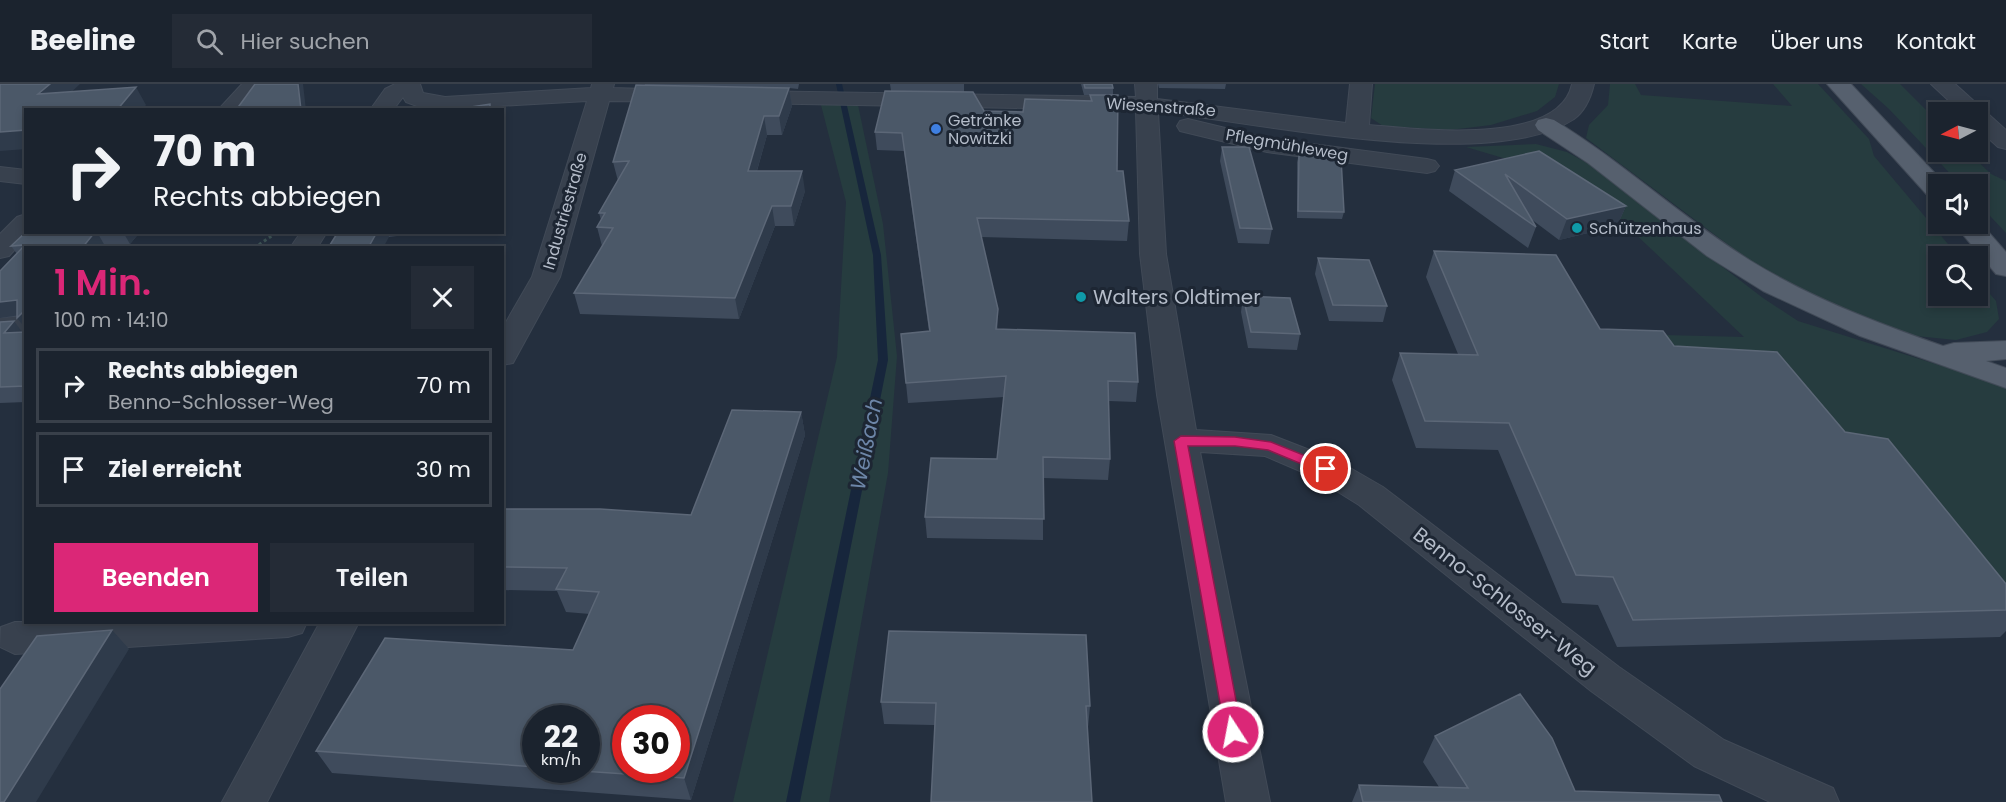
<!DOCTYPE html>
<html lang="de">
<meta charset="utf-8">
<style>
:root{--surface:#1b232e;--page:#242b36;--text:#f1f3f6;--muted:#a0a4aa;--line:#39404a;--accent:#db2777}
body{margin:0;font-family:Poppins,sans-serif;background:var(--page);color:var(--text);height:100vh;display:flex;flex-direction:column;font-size:22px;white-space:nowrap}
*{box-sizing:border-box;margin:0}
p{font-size:20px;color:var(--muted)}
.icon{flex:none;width:33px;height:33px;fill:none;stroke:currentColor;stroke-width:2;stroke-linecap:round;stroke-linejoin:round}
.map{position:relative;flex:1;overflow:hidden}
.sheet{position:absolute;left:24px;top:162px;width:480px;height:378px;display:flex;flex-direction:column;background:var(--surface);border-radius:0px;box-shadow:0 3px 9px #0003,0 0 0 2px var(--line)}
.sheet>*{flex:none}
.hud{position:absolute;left:24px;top:24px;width:480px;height:126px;border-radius:0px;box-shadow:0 3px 9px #0003,0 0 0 2px var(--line);background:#1b232e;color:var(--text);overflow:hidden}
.needle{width:39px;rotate:264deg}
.controls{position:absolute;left:1928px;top:18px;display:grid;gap:12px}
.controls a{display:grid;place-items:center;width:60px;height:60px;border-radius:0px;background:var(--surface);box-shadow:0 3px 9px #0003,0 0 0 2px var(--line);font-size:30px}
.speed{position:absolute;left:522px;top:621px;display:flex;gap:12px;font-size:30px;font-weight:700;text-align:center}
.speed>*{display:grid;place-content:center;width:78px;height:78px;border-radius:50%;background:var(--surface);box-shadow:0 3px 9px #0003,0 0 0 2px var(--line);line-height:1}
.speed small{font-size:15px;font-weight:400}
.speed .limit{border:9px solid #d22;background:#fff;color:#111}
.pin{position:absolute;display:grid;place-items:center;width:51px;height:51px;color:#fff;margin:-26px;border:3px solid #fff;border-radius:50%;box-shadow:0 2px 6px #0007}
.me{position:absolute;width:66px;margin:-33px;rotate:349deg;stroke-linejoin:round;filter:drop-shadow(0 0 4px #0008)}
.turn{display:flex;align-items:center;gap:21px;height:126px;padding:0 30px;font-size:27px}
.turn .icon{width:78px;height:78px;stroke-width:2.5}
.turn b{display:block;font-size:42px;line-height:51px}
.round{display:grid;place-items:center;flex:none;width:63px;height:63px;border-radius:0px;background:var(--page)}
.headline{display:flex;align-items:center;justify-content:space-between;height:102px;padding:0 30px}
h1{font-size:36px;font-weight:600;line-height:45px;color:var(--accent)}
.action{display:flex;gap:12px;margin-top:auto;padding:12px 30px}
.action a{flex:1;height:69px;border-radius:0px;background:var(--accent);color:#fff;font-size:24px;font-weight:600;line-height:69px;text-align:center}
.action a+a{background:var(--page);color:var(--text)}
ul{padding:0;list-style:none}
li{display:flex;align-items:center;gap:18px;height:75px;margin:0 12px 9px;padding:0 18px;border:3px solid var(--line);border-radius:0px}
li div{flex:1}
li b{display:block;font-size:22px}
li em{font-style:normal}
header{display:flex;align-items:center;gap:36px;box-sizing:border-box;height:84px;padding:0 30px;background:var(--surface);border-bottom:2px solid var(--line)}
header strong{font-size:28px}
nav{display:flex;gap:33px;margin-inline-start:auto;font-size:21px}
.search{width:420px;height:54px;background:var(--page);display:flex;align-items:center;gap:15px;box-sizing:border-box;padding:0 21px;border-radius:0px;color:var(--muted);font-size:22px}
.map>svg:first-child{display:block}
.green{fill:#263c3f}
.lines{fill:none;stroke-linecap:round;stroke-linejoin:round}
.stream{fill:#17263c;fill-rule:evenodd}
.minor-casing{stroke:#414a57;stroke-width:2}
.major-casing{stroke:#414a57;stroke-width:2}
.path{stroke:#3f5557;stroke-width:3;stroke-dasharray:3 3;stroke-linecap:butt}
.minor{fill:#38414e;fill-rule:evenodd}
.major{fill:#56606e;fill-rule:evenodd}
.wall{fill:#3f4b5c;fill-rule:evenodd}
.shaded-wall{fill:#2f3b4b}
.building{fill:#4b5868;stroke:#5c6777;stroke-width:1.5;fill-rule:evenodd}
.route{fill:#db2777;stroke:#8e194d;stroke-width:1.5}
.shop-dot{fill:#3f7fe0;stroke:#1d2633;stroke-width:2}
.culture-dot{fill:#0f9aa8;stroke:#1d2633;stroke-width:2}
.labels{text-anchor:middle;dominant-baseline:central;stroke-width:6;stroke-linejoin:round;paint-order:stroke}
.far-street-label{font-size:16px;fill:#b4bcc9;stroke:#1d2633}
.far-poi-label{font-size:16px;fill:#b4bcc9;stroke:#1d2633;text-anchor:start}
.poi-label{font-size:20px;fill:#b4bcc9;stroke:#1d2633;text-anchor:start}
.street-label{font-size:20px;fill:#b4bcc9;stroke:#1d2633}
.water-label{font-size:21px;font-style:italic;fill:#6d86a8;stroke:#1d2633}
</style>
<header>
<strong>Beeline</strong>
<div class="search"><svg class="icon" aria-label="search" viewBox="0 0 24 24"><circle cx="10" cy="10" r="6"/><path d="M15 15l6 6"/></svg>Hier suchen</div>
<nav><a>Start</a><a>Karte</a><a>Über uns</a><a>Kontakt</a></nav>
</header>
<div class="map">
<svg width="2006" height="718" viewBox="0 0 2006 718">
<rect width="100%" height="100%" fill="#242f3e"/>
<!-- green -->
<path class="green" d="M1375,0H1559L1555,13L1537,27L1491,41L1450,46L1383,42L1371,34Z
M1610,0H1635L1641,11L1792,22L1773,0H1818L1869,55L1874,72L1958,172H1938V212H1977V195L1996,217L1999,235L1987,248L1956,256L1906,251L1821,217L1751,178L1586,54L1589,41L1608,21Z
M1861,0H1900L1938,38V68H1968L1991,90L2006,97V149L1977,118V100H1960L1889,25Z
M821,21H858L883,140L897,272L888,389L829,718H733L837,273L846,118Z
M1536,60L1567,68L1589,80L1763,214L1798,237L2006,302V520L1624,250L1744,253L1610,126L1540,85L1466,63Z"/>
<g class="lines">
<!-- stream -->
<path class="stream" d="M836,0H842L881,171L888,276L800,718H786L878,276L873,171Z"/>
<defs>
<path id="minor" d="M242,0H265L242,26H218Z
M395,0H420L423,9L445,13L591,4L592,0H614L613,4L678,6L686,7L689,12L686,17L678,18L609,17L560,193L513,279L502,281V245L532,193L587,17L428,26L406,18L403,13L393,26H370L385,5Z
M1135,0H1157V15L1346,39L1350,0H1372L1369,41C1417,45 1559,63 1572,0H1594C1591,13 1585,27 1574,35C1491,90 1257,38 1158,28L1166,170L1196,346L1271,351L1338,377L1383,403L1619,583L1724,656L1833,704L1839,718H1770L1694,682L1591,607L1359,421L1314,393L1265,372L1200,368L1270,718H1226L1157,311L1140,170L1136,26L745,19L737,18L734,13L737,8L745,7L1136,13Z
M1931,0H1955L2006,46V65L1998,63L1977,44V28H1961Z
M1188,35L1267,54L1427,75L1435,77L1439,82L1435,87L1427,89L1267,68L1180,47L1177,42L1180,37Z
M0,83L26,86V100L0,97Z
M26,130V148H31L9,172L0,174V150L17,133Z
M301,148H327L317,164H290Z
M26,232V250L0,252V234Z
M15,538H307L302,549L288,553L15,570L0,563L1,543Z
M320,538H359L267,718H222Z"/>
<path id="major" d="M1827,0H1851L1945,100H1938V115L1929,113Z
M1546,34L1554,36C1623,78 1682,134 1751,177C1811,214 1877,239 1943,262L1954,259L2006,257V275L1986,277L2006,284V304L1860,252L1763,207L1707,172L1588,79L1538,46L1535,41L1538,36Z
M1977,135L2006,168V192L1996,190L1954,140H1977Z"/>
</defs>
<!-- minor casing -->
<use href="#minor" class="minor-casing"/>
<!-- major casing -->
<use href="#major" class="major-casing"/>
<!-- path -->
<path class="path" d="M254,164L276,149"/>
<!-- minor -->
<use href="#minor" class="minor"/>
<!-- major -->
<use href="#major" class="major"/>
</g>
<!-- wall -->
<path class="wall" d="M645,0H799L798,5L789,4L792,22L782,51H767L757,87L805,107L794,142H775L739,235L580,230L574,209L602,162L597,143L601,136L599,129L618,97L613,78Z
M890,0H964V8L891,7Z
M1081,0H1112L1113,4V11L1117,87L1129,137L1127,157L981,153L998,225V245L1138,298L1136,318L1109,317L1110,375L1108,396L1043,394V456L927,454L925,433L997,375L1004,313L908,319L901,250L929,247L904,67L877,66L875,48L984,27L1023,28L1090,17V11H1084Z
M1158,0H1226L1225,5L1159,4Z
M1222,63L1272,145L1269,160L1238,159L1220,77Z
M1539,67L1626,122L1617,142L1559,156L1531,135L1536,143L1528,164L1449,107L1455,86Z
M1299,70L1344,128L1342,135L1297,134V78Z
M26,148H140L130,160L105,162L104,164H26L17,232L0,234V187L17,170L11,162Z
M338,148H399L397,152L389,153Z
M1434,167L1600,245L1674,262L1845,348L2006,500V547L2000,553L1617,563L1598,521L1562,519L1498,366L1416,364L1392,296L1400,269L1458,270L1426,193Z
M1318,174L1387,222L1383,238L1329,237L1315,190Z
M1243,212L1300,250L1297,266L1248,264L1241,228Z
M0,238L22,248H26V318L0,319Z
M801,328L805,351L691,716L332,689L316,667L573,566L590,530L566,528L557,507L502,506V425L691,431ZM536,634L586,686H536Z
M881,618L1090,622L1088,644L884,640Z
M1435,652L1575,707L1722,718H1352L1359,701L1439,703L1423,678Z"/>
<!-- shaded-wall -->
<path class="shaded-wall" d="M50,0H80L52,26L38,10Z
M298,0H303L306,26H301Z
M136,3L146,21L142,26H117Z
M789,4L792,22L782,51L779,32Z
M764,32L767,51L751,107L748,87Z
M26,46V65L0,67V48Z
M802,87L805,107L794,142L791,122Z
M772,122L775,142L739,235L735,214Z
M1626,122L1617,142L1559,156L1567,135Z
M95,148H97L105,162L104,164H82Z
M123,148H140L130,160Z
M377,148H387L389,153L383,164H368Z
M17,216L26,225V245L17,234L20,231L0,234V218Z
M998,225V245H996Z
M14,237L25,252L4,249Z
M801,328L805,351L691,716L684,694Z
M112,546L129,565L36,718H4Z"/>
<!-- building -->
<path class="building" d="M0,0H50L38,10L136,3L117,26H26V46L0,48Z
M255,0H298L301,26H236Z
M1084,0H1112L1113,4H1085Z
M636,1L789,4L779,32H764L748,87H802L791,122H772L735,214L574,209L613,144L597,143L605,129H599L629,77L613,78Z
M885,7L973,8L984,27L1023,28L1025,15L1092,17L1090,11H1118L1117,87H1123L1129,137L977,134L998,225L996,245L1135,249L1138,298L1108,297L1110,375L1043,373L1044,435L925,433L931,374L997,375L1006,292L906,299L901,250L930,247L902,49L875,48Z
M490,20V26H451Z
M1222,63H1249L1272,145L1240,144Z
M1539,67L1626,122L1567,135L1505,90L1536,143L1455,86Z
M1299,70L1341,74L1344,128L1298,127Z
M26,148H95L82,164H26V225L17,234V216L0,218V187L25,161L11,162Z
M338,148H377L368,164H328Z
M1434,167L1556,171L1600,245L1663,247L1674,262L1777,268L1845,348L1888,355L2006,500V526L1633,536L1613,493L1576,491L1509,339L1425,337L1400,269L1478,271Z
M1318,174L1369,176L1387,222L1333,221Z
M1243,212L1290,214L1300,250L1251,248Z
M14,237L4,249L26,248V302L0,303V238Z
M732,326L801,328L684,694L567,686H586V634H536V683L316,667L385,554L573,566L599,508L556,505L567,484L502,483V425H600L691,431ZM626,634H676V686H626Z
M112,546L4,718H0V605L37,552Z
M889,547L1086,551L1090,622H1086L1092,718H931L936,619L881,618Z
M1520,610L1552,654L1575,707L1719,711L1722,718H1363L1359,701L1468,704L1435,652Z"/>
<!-- route -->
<path class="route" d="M1181,352L1235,353L1271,358L1331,382L1333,385L1326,390L1321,388L1268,366L1235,362H1188L1242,648L1240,653L1233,656L1227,653L1225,648L1174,357Z"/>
<!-- markers -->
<circle class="shop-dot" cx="936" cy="45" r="6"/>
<g class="culture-dot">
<circle cx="1577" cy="144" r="6"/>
<circle cx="1081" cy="213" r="6"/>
</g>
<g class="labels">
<!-- far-street labels -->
<g class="far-street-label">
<text transform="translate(1161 23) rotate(4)">Wiesenstraße</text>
<text transform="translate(1287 61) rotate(10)">Pflegmühleweg</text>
<text transform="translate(565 127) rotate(-74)">Industriestraße</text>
</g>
<!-- far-poi labels -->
<g class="far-poi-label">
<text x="948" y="36">Getränke<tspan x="948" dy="18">Nowitzki</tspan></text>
<text x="1589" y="144">Schützenhaus</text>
</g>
<!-- poi labels -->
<g class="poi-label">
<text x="1093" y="213">Walters Oldtimer</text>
</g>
<!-- street labels -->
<g class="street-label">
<text transform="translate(1505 517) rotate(38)">Benno-Schlosser-Weg</text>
</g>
<!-- water labels -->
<g class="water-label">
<text transform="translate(866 360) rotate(-79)">Weißach</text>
</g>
</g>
</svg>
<div class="controls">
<a><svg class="needle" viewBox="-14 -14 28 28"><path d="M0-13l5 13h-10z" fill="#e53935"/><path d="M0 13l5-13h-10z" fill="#a0a4aa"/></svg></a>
<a><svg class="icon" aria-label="sound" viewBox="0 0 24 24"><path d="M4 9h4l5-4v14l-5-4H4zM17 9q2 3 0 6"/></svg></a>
<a><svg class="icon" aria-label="search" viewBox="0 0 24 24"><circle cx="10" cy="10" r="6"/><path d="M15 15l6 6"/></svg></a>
</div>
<div class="speed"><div>22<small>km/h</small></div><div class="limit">30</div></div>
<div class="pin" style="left:1326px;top:385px;background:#d93025"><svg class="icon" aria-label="arrive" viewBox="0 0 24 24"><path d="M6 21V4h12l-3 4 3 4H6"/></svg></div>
<svg class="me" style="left:1233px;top:648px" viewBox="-20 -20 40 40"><circle r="17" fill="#db2777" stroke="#fff" stroke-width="3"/><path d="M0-11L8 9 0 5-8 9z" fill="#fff"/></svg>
<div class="hud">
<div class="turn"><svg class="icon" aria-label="right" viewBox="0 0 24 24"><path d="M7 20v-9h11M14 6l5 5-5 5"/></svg><div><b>70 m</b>Rechts abbiegen</div></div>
</div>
<section class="sheet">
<div class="headline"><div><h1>1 Min.</h1><p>100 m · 14:10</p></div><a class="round"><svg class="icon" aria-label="close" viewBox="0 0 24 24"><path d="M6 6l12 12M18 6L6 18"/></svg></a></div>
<ul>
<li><svg class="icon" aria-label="right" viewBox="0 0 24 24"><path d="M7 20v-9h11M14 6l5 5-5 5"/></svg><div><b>Rechts abbiegen</b><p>Benno-Schlosser-Weg</p></div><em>70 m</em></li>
<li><svg class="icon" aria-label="arrive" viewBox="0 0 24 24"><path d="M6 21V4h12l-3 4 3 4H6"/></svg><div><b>Ziel erreicht</b></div><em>30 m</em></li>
</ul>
<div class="action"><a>Beenden</a><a>Teilen</a></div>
</section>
</div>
